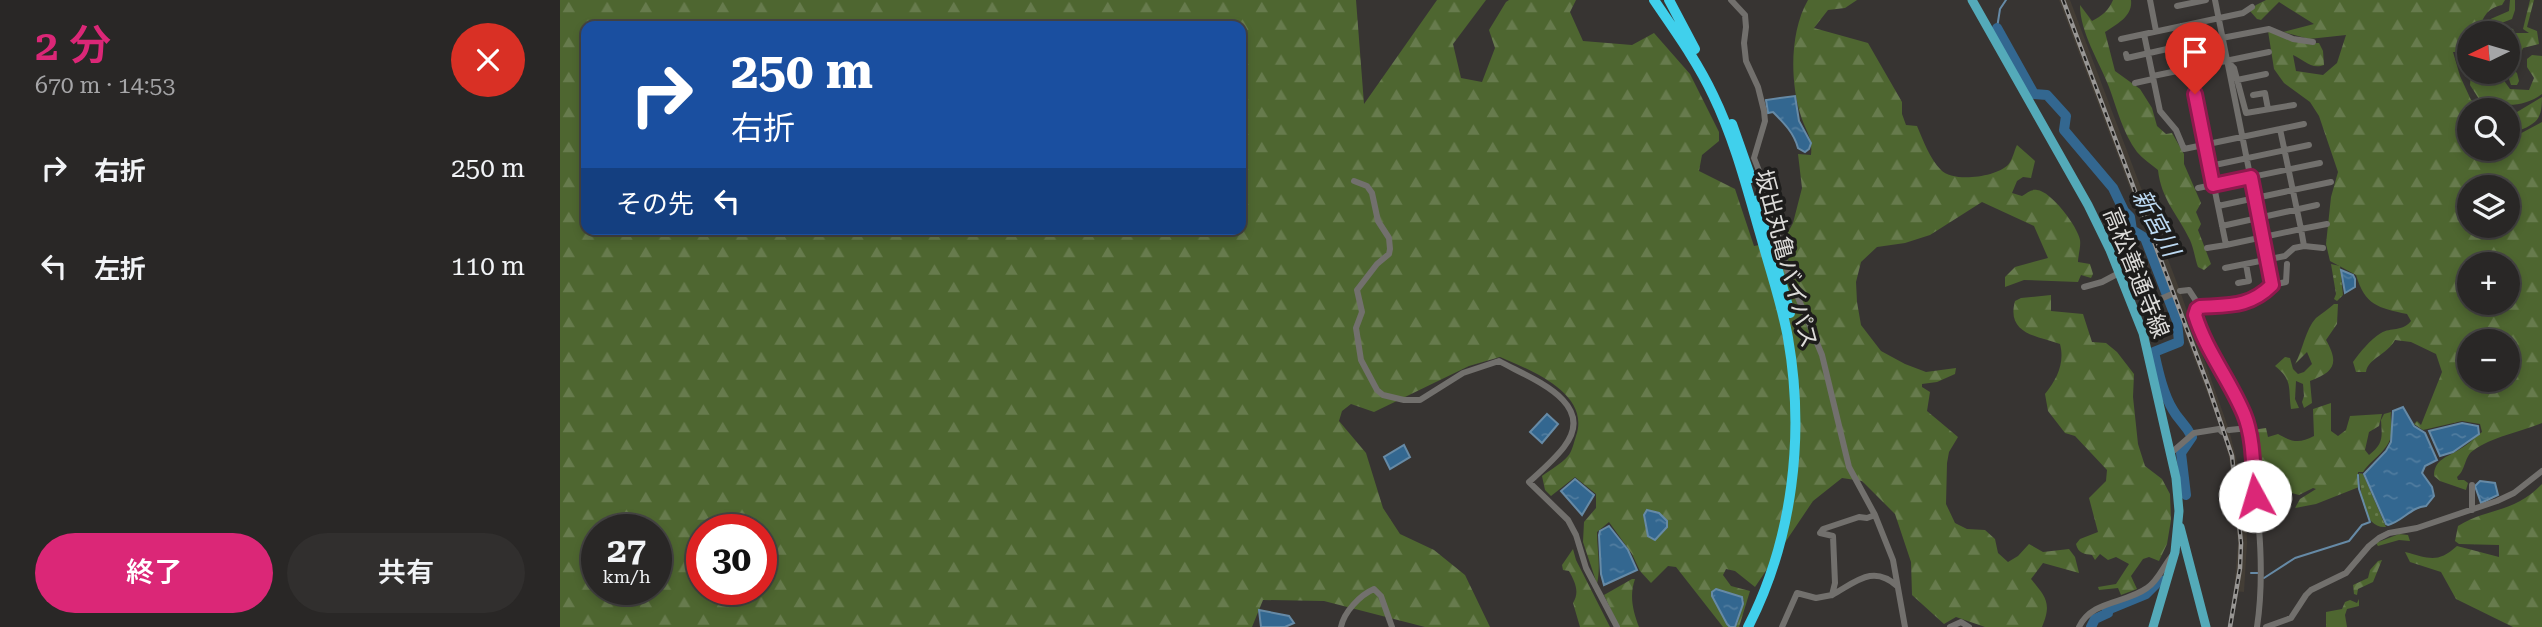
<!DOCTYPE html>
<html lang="ja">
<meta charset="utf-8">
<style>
:root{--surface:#292726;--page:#312f2e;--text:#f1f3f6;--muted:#a5a5a7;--line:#454443;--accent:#db2777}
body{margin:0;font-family:"Roboto Serif","Noto Sans JP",serif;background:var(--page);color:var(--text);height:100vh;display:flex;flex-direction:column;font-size:26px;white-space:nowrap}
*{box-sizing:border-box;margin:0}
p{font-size:23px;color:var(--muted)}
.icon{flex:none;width:38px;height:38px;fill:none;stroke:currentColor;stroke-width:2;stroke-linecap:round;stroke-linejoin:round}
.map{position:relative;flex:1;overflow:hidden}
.side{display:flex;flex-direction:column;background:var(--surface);width:560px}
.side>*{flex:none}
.hud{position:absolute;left:21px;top:21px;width:665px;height:214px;border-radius:14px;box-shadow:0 4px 10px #0003,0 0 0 2px var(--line);background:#1a4fa0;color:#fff;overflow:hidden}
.needle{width:46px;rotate:265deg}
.controls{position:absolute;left:1897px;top:21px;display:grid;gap:14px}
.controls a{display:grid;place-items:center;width:63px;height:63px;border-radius:50%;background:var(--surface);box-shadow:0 4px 10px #0003,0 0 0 2px var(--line);font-size:35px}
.speed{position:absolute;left:21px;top:514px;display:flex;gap:14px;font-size:35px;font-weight:700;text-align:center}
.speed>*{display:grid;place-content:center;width:91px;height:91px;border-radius:50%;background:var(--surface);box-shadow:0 4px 10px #0003,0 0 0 2px var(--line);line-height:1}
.speed small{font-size:18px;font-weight:400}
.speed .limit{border:10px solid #d22;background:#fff;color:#111}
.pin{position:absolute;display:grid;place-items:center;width:60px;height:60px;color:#fff;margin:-72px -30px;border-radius:50% 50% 50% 0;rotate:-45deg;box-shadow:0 0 7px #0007}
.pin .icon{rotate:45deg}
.me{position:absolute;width:77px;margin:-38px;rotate:354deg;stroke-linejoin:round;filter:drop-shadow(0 0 5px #0008)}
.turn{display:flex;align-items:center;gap:24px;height:147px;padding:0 35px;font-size:32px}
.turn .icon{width:91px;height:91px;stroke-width:2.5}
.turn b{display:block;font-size:49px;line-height:60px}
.then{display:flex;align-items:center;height:66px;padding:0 35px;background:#0003;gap:14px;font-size:26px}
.round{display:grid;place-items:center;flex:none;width:74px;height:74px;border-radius:37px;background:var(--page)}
.headline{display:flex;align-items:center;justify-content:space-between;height:119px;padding:0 35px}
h1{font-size:42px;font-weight:600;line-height:52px;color:var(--accent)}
.cta{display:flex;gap:14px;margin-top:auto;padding:14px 35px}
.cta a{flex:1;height:80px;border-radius:42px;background:var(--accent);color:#fff;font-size:28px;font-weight:600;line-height:80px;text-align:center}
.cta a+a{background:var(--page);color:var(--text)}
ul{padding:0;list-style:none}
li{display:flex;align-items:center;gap:21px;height:98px;padding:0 35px}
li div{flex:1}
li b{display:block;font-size:26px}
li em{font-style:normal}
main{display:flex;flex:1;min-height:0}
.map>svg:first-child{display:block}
.built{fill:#433d35}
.grass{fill:url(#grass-dots)}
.forest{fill:url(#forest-firs);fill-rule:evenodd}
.water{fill:url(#water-ripples);stroke:#668aa6;stroke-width:2}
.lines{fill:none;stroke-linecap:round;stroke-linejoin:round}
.stream{stroke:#668aa6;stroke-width:2}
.river{stroke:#336790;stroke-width:10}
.street{stroke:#72706d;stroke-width:6}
.primary{stroke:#54aab9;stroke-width:9}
.highway{stroke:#40d0ec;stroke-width:10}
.rail-casing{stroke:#989694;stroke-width:4.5}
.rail{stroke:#1d1c1b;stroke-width:2;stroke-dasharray:5;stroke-linecap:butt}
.route-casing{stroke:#8e194d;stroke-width:18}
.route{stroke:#db2777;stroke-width:12}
.labels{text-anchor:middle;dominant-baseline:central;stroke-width:7;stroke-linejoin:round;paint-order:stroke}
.street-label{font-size:23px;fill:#dcdbd9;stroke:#1d1c1b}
.water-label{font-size:24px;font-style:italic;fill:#bddaf3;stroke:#1d1c1b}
</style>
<main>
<section class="side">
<div class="headline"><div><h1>2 分</h1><p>670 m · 14:53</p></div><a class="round" style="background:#d93025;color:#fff"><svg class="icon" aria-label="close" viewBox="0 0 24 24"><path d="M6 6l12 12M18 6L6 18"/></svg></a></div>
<ul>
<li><svg class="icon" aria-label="right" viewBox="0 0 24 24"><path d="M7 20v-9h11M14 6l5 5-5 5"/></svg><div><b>右折</b></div><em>250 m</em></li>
<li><svg class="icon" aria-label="left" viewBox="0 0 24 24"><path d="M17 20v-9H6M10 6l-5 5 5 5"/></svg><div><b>左折</b></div><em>110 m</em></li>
</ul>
<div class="cta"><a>終了</a><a>共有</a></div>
</section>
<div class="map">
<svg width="1982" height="627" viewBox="0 0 1982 627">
<defs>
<pattern id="grass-dots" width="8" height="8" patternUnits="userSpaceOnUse" patternTransform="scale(1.75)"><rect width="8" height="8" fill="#4e6630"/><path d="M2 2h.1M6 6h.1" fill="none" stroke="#677b4d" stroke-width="1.8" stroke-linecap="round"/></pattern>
<pattern id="forest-firs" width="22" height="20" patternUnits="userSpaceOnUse" patternTransform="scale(1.75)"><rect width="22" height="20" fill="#4e6630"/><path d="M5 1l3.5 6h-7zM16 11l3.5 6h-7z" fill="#677b4d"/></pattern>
<pattern id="water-ripples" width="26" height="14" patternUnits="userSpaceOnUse" patternTransform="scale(1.75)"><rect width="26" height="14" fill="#336790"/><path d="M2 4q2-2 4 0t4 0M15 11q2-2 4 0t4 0" fill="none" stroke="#507c9f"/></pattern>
</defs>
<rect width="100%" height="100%" fill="#373432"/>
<!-- built -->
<path class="built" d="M1499,0H1510L1620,291L1669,430L1682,481L1686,512L1687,543L1684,592L1674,591L1678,543L1676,513L1669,457L1662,432Z"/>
<!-- grass -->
<path class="grass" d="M1771,264L1780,266L1783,295L1777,301L1774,299L1776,294Z
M1799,473L1803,474L1826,527C1802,529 1801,490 1799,473Z"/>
<!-- forest -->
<path class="forest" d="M0,0H796L804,104L877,0H926L893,44L901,78L922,82L935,48L929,30L946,2L949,0H1016L1010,12L1023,41L1072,45L1094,33L1130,74L1159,132V141L1142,155L1139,171L1175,189L1194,246L1224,240L1233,223L1242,188L1238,154L1251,155C1253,136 1245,131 1240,113C1230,80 1230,31 1248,0H1297L1285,8L1268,10L1254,28L1308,43L1342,102V114L1346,125L1357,126C1363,140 1370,159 1381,170C1393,183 1436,177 1448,165C1453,159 1454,151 1457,145L1475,161L1471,178L1463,177L1457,181L1452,193L1462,196C1467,193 1471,189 1477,190C1491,191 1518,227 1520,240C1521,247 1518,256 1518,262L1530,264L1533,274L1531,278L1521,275L1518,282L1464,280L1445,287V277L1455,267L1488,258L1474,226L1422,202L1370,235L1345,243L1317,247L1301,262L1296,282L1297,302L1301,325L1321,351L1345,364L1366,372L1396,368L1395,374L1377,382L1362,384V387L1370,392L1367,411L1398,437L1389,452L1387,463L1386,504L1395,523L1407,529L1425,530L1435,539L1438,553L1448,562L1458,556L1469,544L1483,552L1509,549L1515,557L1519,573L1483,563L1471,579C1486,597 1492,603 1482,627H1425L1396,617L1384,624L1352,595L1351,562L1335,514L1302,481L1282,478L1253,501L1195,587L1175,571L1166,569L1163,575L1171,586L1190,591L1179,627H1174L1177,624L1184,600L1154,590L1153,596L1170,627H1163L1116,567L1108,566L1091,583L1080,571L1072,554L1049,522L1037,532C1037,550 1041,566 1037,584L1023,542L1024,522L1036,508V494L1015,477L991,496L985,490L982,476C990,470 1001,464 1008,456C1012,452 1014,442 1016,436C1031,393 970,370 940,357L909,366L814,412L791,404L782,411L779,421L806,453L823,508L840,534L874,550L905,575L930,627H865L764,601L703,600L692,627H0ZM26,26H681V229H26ZM37,530H96V590H37ZM142,530H201V590H142Z
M1553,0H1571C1573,16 1557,24 1545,32L1555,71L1580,89L1592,108L1597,126L1606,134L1612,133L1624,154V164L1641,203L1636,212L1641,224L1638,230L1651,264L1644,270L1638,267C1635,259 1634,249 1630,240C1618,215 1601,199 1598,170C1591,164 1583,159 1577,152C1563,133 1557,109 1549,87C1539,61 1520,32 1520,5L1532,21C1542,16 1549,10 1553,0Z
M1706,0H1945L1942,5C1925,9 1923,18 1918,33H1909V53L1904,65L1896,52H1893L1900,76L1911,100L1935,110H1909V149H1948V114L1952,115L1982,97C1982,124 1974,123 1953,134L1954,137L1982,122V423C1962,431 1930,438 1914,450C1904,456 1906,470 1897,477L1898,480H1904L1908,483L1906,490L1880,481L1874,476C1874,459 1888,457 1900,449C1908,445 1915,437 1922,432L1920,424L1902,421L1863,430L1854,424L1857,421L1861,425L1882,372L1876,354L1851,342L1835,340C1827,355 1808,358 1806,372H1796L1793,362C1800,352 1810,340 1821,333C1831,327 1842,332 1851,321L1847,314C1818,308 1805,305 1796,275L1770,261L1766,244L1771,197L1778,172L1759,116L1750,102L1724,83L1714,69L1708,31L1749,43H1759L1763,51L1764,65C1751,70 1743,59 1733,55L1736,71L1763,75L1777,63L1786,35L1749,39L1723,32L1754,24L1719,2L1701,20L1697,19L1690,11L1696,5ZM1909,187H1948V226H1909ZM1909,264H1948V303H1909ZM1909,341H1948V380H1909Z
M1950,0H1955V10L1952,19L1936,25L1937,33H1924L1926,21L1949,11Z
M1970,0H1974L1967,27L1977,31L1979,44L1963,48L1953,70L1957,73L1959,81L1957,85H1951L1949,79L1951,67L1948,60V33L1941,32L1940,29L1942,26L1953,29L1955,33H1969L1963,29Z
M1972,55L1982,56V94C1963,108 1941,107 1919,99L1910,85L1911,72H1944L1945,82L1950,89L1969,90L1974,78L1967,67V59Z
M1491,295V311L1523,314L1532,342L1546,343L1557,352L1574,374L1573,397L1578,444L1585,466L1602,479L1610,494L1611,520L1607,544L1599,561L1589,557L1583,559L1571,576L1577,589L1561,595L1558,588L1539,590L1538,587L1556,584L1569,564L1556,557L1548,560L1540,554L1535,560L1532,555C1524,554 1518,553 1516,544L1520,539L1538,532L1529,498L1546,481L1547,470L1515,436L1505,433L1488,411L1485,394C1497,379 1505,363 1500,344C1477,336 1446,334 1455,301L1461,298Z
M1774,304H1778L1777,324L1766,340C1779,363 1775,372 1750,381L1752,403L1744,408L1742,402L1744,396L1743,384L1736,381L1735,399L1739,408L1731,409C1728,388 1733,380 1715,366L1725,357L1730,358L1733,369L1738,374L1744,372L1752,364L1747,352L1735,364C1743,350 1745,330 1756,318C1762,313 1769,309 1774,304Z
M1771,403V431L1778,436L1786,430L1790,416L1822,414L1819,426L1809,432L1805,450L1809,455C1824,443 1822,437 1821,420L1824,414L1831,412C1830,418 1832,423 1832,430C1831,450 1813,457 1803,472H1798L1799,487L1756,504L1735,508L1740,499L1756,489L1753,488L1739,495L1703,485L1696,475L1692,430L1706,428L1708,437L1718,434C1732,442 1739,444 1754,436L1753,409Z
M1982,484V627H1953L1896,599L1881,572L1850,562L1845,552C1869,558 1877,564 1897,546L1939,557V545L1899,544L1895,541L1898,526C1929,507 1953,514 1982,484Z
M1839,534L1848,535L1850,541L1839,540L1818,546L1816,543Z
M1013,549L1016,560L1050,627H1020L1013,603C1020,592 1015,582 1009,571L1003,570L1002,565Z
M1822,560L1813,582L1798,589L1797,595L1794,594L1793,585L1808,578L1810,570L1818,561Z
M1072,579H1075C1069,596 1073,611 1079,627H1059L1044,595Z
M1799,599V606L1787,609L1785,615L1787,627H1766V612L1782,609L1785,602L1790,600L1797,603Z"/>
<!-- water -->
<path class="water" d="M1235,96L1239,121L1251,143L1249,149L1245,152L1238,148C1234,133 1224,123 1213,112L1208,113L1206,100Z
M1781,270L1793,275L1795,279V287L1785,293Z
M1843,407L1854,426L1865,433L1877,460L1865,466L1862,473L1872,487L1874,496L1866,506C1851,507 1843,521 1828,525L1826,524L1804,474L1826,451L1831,442L1833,411Z
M987,414L998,424L982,443L970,432Z
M1902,423L1918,426L1919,434L1893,452L1880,456L1869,431Z
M844,445L850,457L830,469L824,457Z
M1015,479L1034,495L1022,515L1001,491Z
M1920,481L1935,483L1938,495L1921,503L1915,486Z
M1087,510L1099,513L1107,521V527L1095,540L1088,536L1084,515Z
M1049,526L1068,550L1077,570L1044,585L1041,574L1039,535L1040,531Z
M1156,589L1182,597L1183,604L1175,627H1170L1167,624L1152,596V592Z
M699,610L729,616L734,623L725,627H701Z"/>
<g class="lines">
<!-- stream -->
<path class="stream" d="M1437,28L1440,9L1446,0
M1691,573H1699
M1704,578L1735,558L1789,541L1802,525L1810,522L1799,489L1798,475"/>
<!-- river -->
<path class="river" d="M1437,28L1474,94L1487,95L1506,116L1504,130L1553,188L1564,211L1570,217L1572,230L1585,238L1617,321L1619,342L1594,352C1598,370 1603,394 1613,410C1619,421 1625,423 1632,437L1621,453L1626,495
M1531,627L1535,619L1548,613L1547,610L1586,594L1600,580"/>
<!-- street -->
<path class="street" d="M1171,0L1185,15L1186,27L1184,43L1186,61L1198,87L1204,111L1205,121L1194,158L1205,186L1229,276L1262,355L1289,467L1315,515L1333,560L1345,627
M1590,0L1596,31
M1655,0L1712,285
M1617,6L1646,0
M1584,34L1600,111L1616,130L1624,149L1744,124
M1561,39L1683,13L1692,7
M1566,54L1567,58L1625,45L1621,26
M1668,62L1674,68L1686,113L1734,105
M1593,76L1709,52
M1677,80L1706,74
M1575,83L1593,79
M1693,95L1705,93L1708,109
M1720,129L1741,229L1666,245L1625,45L1709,29L1733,39L1753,42
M1650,166L1749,145
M794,181L807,186L812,193L818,221L829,238L830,249L829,254L817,264L797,290L802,312L796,328L801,360L817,390L823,395L844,400H860L903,373L939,361C969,378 1039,402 1004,447C994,460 981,471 969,482L1008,520L1016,535L1026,568L1057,627
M1638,188L1760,163
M1658,206L1771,182
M1662,226L1757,205
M1744,246L1763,248
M1647,248L1666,245
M1665,268L1725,256L1734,248L1744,246L1741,229L1767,224
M1678,283L1689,281L1686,264
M1524,287L1542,282L1559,273
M1620,291L1629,290L1640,307
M1575,310L1612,294
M1669,430L1689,428
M1611,453L1634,433L1659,429L1662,432
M1912,485V510
M1272,595C1296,582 1313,564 1337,586
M781,627C784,612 800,595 814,589L821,596L832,627
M1222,627L1237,593L1256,598L1272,595L1275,583L1273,536L1260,533L1263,529L1299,517L1307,518L1315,515
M1390,627L1401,622L1409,627
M1519,627C1532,600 1565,604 1587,588C1598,581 1603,567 1611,557
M1697,627C1707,561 1695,494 1689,428C1676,389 1647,355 1635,315L1637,309L1640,307L1686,303L1698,297L1712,285L1726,282L1727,264
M1706,627L1731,618L1746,595L1751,590L1786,573L1809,546L1819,538L1829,533L1857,528L1937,501L1954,493L1982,471"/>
<!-- primary -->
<path class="primary" d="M1412,0L1528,205L1550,250L1583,333L1616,478L1619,511L1615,552L1593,627
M1620,527L1646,627"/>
<!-- highway -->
<path class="highway" d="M1094,0C1115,31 1137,61 1153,95C1175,140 1188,192 1202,240C1211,273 1222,305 1228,338C1245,435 1233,539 1188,627
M1109,0L1135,49
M1172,124L1191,178
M1198,200L1230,313"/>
<defs>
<path id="rail" d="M1503,0L1649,388L1672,456L1681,543L1680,568L1670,627"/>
</defs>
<!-- rail casing -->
<use href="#rail" class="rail-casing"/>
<!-- rail -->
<use href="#rail" class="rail"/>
</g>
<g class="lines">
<defs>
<path id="route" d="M1635,94L1653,185L1691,177L1712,285C1690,307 1670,305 1640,307L1637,309L1635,315C1646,351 1670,380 1684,414C1694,438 1693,470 1695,496"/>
</defs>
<!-- route casing -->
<use href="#route" class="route-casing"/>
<!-- route -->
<use href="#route" class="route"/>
</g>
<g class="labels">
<!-- street labels -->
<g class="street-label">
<text transform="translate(1226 259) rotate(75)">坂出丸亀バイパス</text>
<text transform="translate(1576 273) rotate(68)">高松善通寺線</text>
</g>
<!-- water labels -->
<g class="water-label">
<text transform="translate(1596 223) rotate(62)">新宮川</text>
</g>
</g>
</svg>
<div class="controls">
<a><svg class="needle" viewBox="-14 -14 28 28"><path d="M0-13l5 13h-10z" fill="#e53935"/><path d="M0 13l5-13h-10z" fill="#a5a5a7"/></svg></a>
<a><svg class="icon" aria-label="search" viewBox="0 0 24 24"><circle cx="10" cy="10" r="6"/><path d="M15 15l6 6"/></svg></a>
<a><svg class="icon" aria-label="layers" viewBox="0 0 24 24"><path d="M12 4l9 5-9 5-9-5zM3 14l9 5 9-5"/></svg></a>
<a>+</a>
<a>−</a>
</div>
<div class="speed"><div>27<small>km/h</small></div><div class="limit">30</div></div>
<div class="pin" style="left:1635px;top:94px;background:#d93025"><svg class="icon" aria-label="arrive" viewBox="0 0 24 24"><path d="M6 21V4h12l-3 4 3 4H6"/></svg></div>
<svg class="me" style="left:1695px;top:496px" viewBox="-20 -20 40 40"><circle r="19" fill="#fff"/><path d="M0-13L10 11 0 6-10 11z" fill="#db2777"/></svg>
<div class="hud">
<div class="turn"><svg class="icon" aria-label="right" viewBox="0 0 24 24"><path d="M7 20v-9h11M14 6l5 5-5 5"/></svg><div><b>250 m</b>右折</div></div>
<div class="then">その先<svg class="icon" aria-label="left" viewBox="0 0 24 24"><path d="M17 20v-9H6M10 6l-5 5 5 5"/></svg></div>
</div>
</div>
</main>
